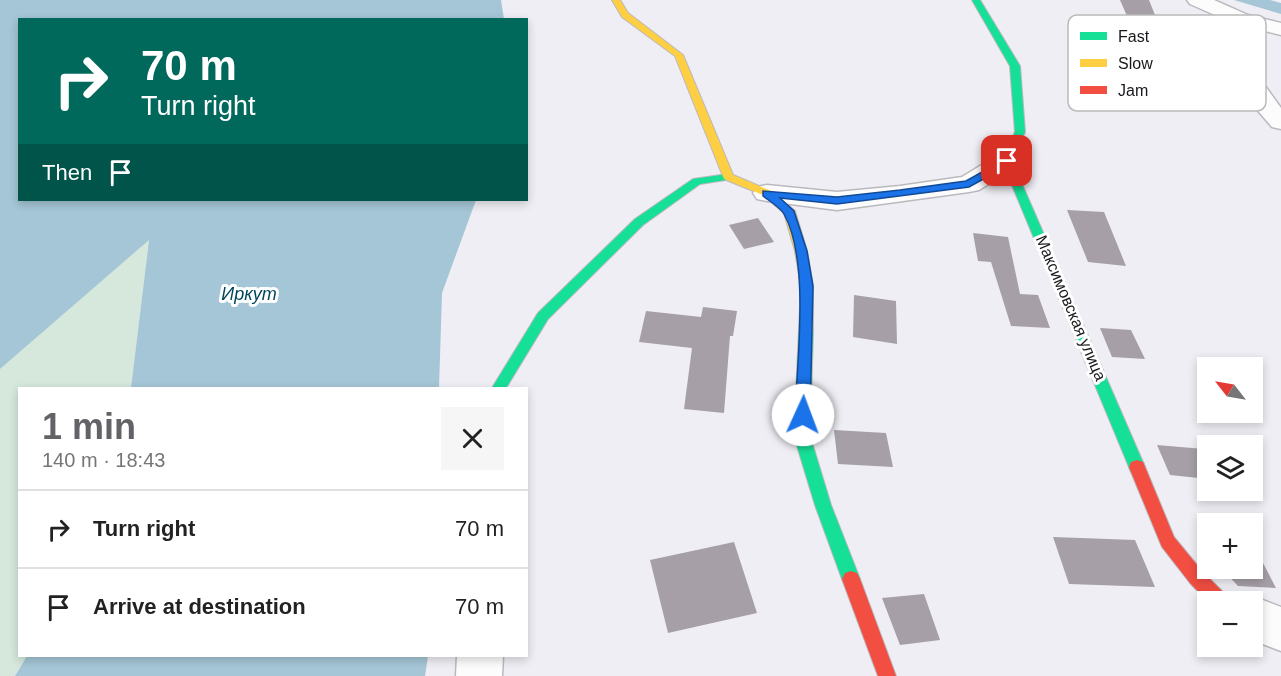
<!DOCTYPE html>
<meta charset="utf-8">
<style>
:root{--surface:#fff;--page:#f6f6f6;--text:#222;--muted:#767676;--line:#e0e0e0;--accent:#636267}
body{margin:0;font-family:Arial,sans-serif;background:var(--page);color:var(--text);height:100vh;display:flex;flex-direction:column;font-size:22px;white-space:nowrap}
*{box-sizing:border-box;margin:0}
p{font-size:20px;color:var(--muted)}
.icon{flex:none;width:33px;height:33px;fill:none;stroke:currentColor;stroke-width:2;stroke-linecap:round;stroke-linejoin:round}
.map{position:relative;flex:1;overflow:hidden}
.sheet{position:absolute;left:18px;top:387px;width:510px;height:270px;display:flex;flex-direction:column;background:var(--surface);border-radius:0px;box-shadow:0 3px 9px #0003}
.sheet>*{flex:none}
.top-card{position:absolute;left:18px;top:18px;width:510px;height:183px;border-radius:0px;box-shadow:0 3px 9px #0003;background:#00695c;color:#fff;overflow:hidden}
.needle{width:39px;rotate:301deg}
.fabs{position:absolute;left:1197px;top:357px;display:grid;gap:12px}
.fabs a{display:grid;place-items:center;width:66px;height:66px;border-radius:0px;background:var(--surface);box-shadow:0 3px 9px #0003;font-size:30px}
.pin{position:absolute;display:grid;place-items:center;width:51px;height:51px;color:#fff;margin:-26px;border-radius:12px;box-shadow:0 3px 9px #0006}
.me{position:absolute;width:66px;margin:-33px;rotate:2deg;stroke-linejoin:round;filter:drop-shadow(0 0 4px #0008)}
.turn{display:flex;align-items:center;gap:21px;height:126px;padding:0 24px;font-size:27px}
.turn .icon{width:78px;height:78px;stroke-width:2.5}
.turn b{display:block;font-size:42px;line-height:51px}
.then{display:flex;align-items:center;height:57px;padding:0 24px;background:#0003;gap:12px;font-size:22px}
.round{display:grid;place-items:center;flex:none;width:63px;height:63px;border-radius:0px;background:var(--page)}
.headline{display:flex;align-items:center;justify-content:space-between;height:102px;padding:0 24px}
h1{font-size:36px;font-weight:700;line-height:45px;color:var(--accent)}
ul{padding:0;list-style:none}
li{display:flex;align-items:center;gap:18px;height:78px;padding:0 24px;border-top:2px solid var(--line)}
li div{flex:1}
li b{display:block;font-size:22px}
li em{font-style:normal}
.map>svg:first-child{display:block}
.green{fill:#d5e8db}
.water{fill:#a5c6d6}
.building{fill:#a69fa7}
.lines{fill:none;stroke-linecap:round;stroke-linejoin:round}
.street-casing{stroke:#bab9bd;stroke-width:3}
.fast-casing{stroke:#bab9bd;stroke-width:2}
.slow-casing{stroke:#bab9bd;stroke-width:2}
.jam-casing{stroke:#bab9bd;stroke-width:2}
.street{fill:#fdfcfd;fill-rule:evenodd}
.fast{fill:#16e098;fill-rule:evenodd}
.slow{fill:#ffcf43;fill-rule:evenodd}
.jam{fill:#f24e42;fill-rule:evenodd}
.route{fill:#1a73e8;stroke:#114b97;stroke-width:1.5}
.labels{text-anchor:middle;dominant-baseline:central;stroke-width:6;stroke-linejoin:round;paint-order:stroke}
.street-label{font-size:16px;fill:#18171b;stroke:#fff}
.water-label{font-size:18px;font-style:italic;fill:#00465b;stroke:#fff}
.key{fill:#fff;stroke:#bab9bb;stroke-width:1.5}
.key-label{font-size:16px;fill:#18171b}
</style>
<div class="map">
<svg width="1281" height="676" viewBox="0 0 1281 676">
<rect width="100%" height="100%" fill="#efeef4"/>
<!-- green -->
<path class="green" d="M149,239L131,388H20V656H27L15,676H0V369Z"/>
<!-- water -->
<path class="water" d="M0,0H501L504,19L20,20V200H476L442,293L439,388H131L149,240L0,369Z
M1234,0H1270L1281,3V14Z
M27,656H428L425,676H15Z"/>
<!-- building -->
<path class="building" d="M1120,0H1149L1175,65L1147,62Z
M1067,210L1104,212L1126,266L1088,262Z
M758,218L774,242L744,249L729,225Z
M973,233L1008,237L1020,294L1038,295L1050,328L1011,326L991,262L978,261Z
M854,295L896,301L897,344L853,337Z
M703,307L737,311L733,336H730L724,413L684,409L692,348L639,342L646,311L701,317Z
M1100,328L1131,330L1145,359L1112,357Z
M834,430L886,433L893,467L838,464Z
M1157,445L1204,449L1208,455V479L1170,475Z
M1053,537L1135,540L1155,587L1069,584Z
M734,542L757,613L668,633L650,560Z
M1252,542L1276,588L1238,586L1221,568H1252Z
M924,594L940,640L900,645L882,598Z"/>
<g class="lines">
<defs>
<path id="street" d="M1187,0H1214L1248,15L1281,23V35L1244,26L1235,32V44L1281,108V129L1272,127L1253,105L1213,44L1215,29L1226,20L1190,4Z
M1007,153L1016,155L1020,161L1016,167L979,190L969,192L837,210L767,201L757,199L753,193L757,187L767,185L837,192L900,186L962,177L998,155Z
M1252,596L1281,607V651L1252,640V602H1239Z
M457,656H503L502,676H456Z"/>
<path id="fast" d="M972,0H980L1020,66L1025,132L1012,161L1145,467L1143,472L1137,474L1131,472L1129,467L1002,161L1015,132L1010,66Z
M728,174L733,177L732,179L700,184L643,225L548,319L506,388H492L538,313L635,219L693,179Z
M806,325L813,330L810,436L831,505L860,579L857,585L851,587L845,585L842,579L815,505L794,436L799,330Z"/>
<path id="slow" d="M612,0H620L628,13L683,55L733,175L771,191L795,211L807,251L813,286V330L811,333H801L799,330L801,286L795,251L784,213L763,195L724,179L675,56L622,17Z"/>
<path id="jam" d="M1137,460L1143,462L1174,537L1202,571L1227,596L1230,602H1208L1190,583L1162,547L1129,467L1131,462Z
M851,571L857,573L860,579L896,676H878L842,579L845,573Z"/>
</defs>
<!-- street casing -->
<use href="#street" class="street-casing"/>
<!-- fast casing -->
<use href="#fast" class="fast-casing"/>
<!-- slow casing -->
<use href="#slow" class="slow-casing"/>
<!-- jam casing -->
<use href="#jam" class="jam-casing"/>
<!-- street -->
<use href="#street" class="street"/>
<!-- fast -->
<use href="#fast" class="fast"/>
<!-- slow -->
<use href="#slow" class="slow"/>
<!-- jam -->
<use href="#jam" class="jam"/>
</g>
<!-- route -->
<path class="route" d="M1007,158L1013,161L1011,164L969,187L837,204L780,198L794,211L807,251L813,286L810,415L803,421L798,419L795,415C797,362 810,260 784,214C780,207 769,201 763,196V191L837,197L900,190L966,181Z"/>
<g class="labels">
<!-- street labels -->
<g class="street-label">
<text transform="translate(1071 308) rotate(67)">Максимовская улица</text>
</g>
<!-- water labels -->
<g class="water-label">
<text x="249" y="294">Иркут</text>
</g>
</g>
<!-- legend -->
<rect x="1068" y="15" width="198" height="96" rx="9" class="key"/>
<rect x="1080" y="32" width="27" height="8" fill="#16e098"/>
<rect x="1080" y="59" width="27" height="8" fill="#ffcf43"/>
<rect x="1080" y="86" width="27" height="8" fill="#f24e42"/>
<g class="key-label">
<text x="1118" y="42">Fast</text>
<text x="1118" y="69">Slow</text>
<text x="1118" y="96">Jam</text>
</g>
</svg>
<div class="fabs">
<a><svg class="needle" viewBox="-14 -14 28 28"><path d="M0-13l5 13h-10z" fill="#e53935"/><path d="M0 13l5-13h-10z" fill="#767676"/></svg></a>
<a><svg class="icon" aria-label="layers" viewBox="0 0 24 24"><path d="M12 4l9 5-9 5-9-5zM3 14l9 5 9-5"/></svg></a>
<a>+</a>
<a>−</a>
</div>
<div class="pin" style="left:1007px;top:161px;background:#d93025"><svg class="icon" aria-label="arrive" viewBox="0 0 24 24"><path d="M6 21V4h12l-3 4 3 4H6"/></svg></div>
<svg class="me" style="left:803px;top:415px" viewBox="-20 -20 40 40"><circle r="19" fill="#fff"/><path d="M0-13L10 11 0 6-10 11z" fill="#1a73e8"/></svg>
<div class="top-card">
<div class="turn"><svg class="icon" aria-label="right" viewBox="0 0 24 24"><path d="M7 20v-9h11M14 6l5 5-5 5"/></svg><div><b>70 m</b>Turn right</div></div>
<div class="then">Then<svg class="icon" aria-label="arrive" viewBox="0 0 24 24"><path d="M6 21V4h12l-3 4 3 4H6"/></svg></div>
</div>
<section class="sheet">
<div class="headline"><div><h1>1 min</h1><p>140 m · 18:43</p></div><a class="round"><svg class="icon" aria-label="close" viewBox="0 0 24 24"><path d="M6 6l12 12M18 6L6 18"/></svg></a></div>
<ul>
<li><svg class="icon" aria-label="right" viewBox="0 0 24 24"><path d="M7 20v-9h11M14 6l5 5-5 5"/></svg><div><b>Turn right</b></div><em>70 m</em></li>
<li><svg class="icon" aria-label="arrive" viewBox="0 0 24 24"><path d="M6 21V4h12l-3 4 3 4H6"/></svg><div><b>Arrive at destination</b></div><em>70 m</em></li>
</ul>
</section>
</div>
